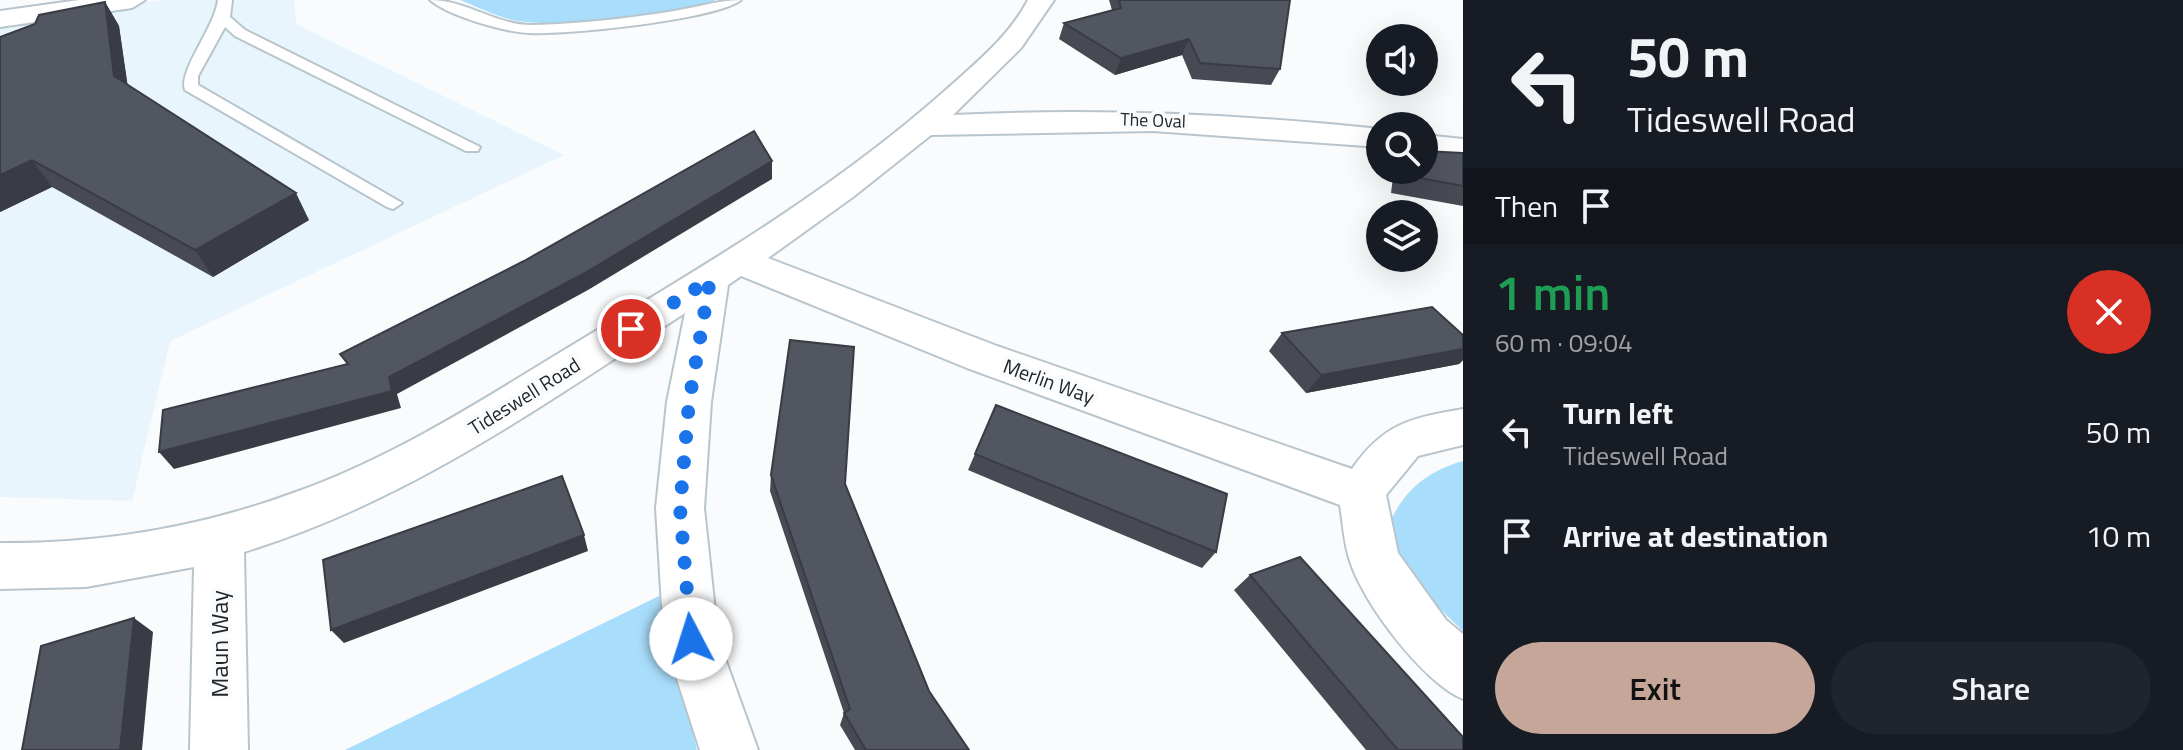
<!DOCTYPE html>
<meta charset="utf-8">
<style>
:root{--surface:#171b24;--page:#20242c;--text:#f1f3f6;--muted:#9ea1a6;--accent:#c5a699}
body{margin:0;font-family:"Titillium Web",sans-serif;background:var(--page);color:var(--text);height:100vh;display:flex;flex-direction:column;font-size:30px;white-space:nowrap}
*{box-sizing:border-box;margin:0}
p{font-size:26px;color:var(--muted)}
.icon{flex:none;width:44px;height:44px;fill:none;stroke:currentColor;stroke-width:2;stroke-linecap:round;stroke-linejoin:round}
.map{position:relative;flex:1;overflow:hidden}
.panel{display:flex;flex-direction:column;background:var(--surface);width:720px}
.panel>*{flex:none}
.guide{background:#171b24;color:var(--text);overflow:hidden}
.buttons{position:absolute;left:1366px;top:24px;display:grid;gap:16px}
.buttons a{display:grid;place-items:center;width:72px;height:72px;border-radius:50%;background:var(--surface);box-shadow:0 8px 32px #0002;font-size:40px}
.pin{position:absolute;display:grid;place-items:center;width:68px;height:68px;color:#fff;margin:-34px;border:4px solid #fff;border-radius:50%;box-shadow:0 2px 8px #0007}
.me{position:absolute;width:88px;margin:-44px;rotate:355deg;stroke-linejoin:round;filter:drop-shadow(0 0 6px #0008)}
.turn{display:flex;align-items:center;gap:28px;height:168px;padding:0 32px;font-size:36px}
.turn .icon{width:104px;height:104px;stroke-width:2.5}
.turn b{display:block;font-size:56px;line-height:68px}
.then{display:flex;align-items:center;height:76px;padding:0 32px;background:#0003;gap:16px;font-size:30px}
.round{display:grid;place-items:center;flex:none;width:84px;height:84px;border-radius:42px;background:var(--page)}
.head{display:flex;align-items:center;justify-content:space-between;height:136px;padding:0 32px}
h1{font-size:48px;font-weight:600;line-height:60px;color:#1e9e55}
.primary-button{display:flex;gap:16px;margin-top:auto;padding:16px 32px}
.primary-button a{flex:1;height:92px;border-radius:48px;background:var(--accent);color:#111;font-size:32px;font-weight:600;line-height:92px;text-align:center}
.primary-button a+a{background:var(--page);color:var(--text)}
ul{padding:0;list-style:none}
li{display:flex;align-items:center;gap:24px;height:104px;padding:0 32px}
li div{flex:1}
li b{display:block;font-size:30px}
li em{font-style:normal}
main{display:flex;flex:1;min-height:0}
.map>svg:first-child{display:block}
.built{fill:#e9f5fd}
.green{fill:#a8ddfb}
.lines{fill:none;stroke-linecap:round;stroke-linejoin:round}
.service-casing{stroke:#b9c5cd;stroke-width:4}
.minor-casing{stroke:#b9c5cd;stroke-width:4}
.service{fill:#fff;fill-rule:evenodd}
.minor{fill:#fff;fill-rule:evenodd}
.wall{fill:#474a53}
.shaded-wall{fill:#393c44}
.building{fill:#525661;stroke:#393c44;stroke-width:2}
.route{stroke:#1a73e8;stroke-width:14;stroke-dasharray:0 25.2}
.labels{text-anchor:middle;dominant-baseline:central;stroke-width:8;stroke-linejoin:round;paint-order:stroke}
.far-street-label{font-size:18px;fill:#212629;stroke:#f9fbfd}
.street-label{font-size:20px;fill:#212629;stroke:#f9fbfd}
.near-street-label{font-size:24px;fill:#212629;stroke:#f9fbfd}
</style>
<main>
<div class="map">
<svg width="1463" height="750" viewBox="0 0 1463 750">
<rect width="100%" height="100%" fill="#f9fbfd"/>
<!-- built -->
<path class="built" d="M160,0H294L296,24L564,155L170,341L132,501L0,497V26Z"/>
<!-- green -->
<path class="green" d="M460,0H716C673,16 563,28 518,21C499,18 478,7 460,0Z
M1463,461V631L1401,572L1389,523C1406,489 1426,472 1463,461Z
M661,595L697,750H345Z"/>
<g class="lines">
<defs>
<path id="service" d="M218,0H232L230,17L245,30L480,147L478,151H466L235,36L225,27L198,76V85L402,203L393,209L387,207L185,90C178,71 215,27 218,0Z
M430,0C466,0 496,25 532,25C576,24 624,19 668,12C692,9 716,0 741,0C715,20 566,35 529,33C504,32 449,16 430,0Z"/>
<path id="minor" d="M79,0H145L132,8L0,27V11Z
M1028,0H1054L1021,48L953,115C1096,108 1238,114 1380,129V147L1153,131L931,135L853,197L768,258L997,346L1352,469C1383,424 1410,418 1463,409V445L1418,456L1386,495L1398,553L1446,620L1463,634V699C1423,682 1363,603 1350,561C1344,544 1343,523 1340,505L967,368L741,276L728,285L711,402L704,508L718,639L758,750H700L664,639L656,508L667,402L685,313C541,406 409,501 244,552L248,750H190L194,567L86,587L0,589V543C102,544 201,527 296,492C402,454 494,392 589,335C714,260 838,186 947,89C977,62 1010,35 1028,0Z
M1424,135L1463,139V159L1424,153Z"/>
</defs>
<!-- service casing -->
<use href="#service" class="service-casing"/>
<!-- minor casing -->
<use href="#minor" class="minor-casing"/>
<!-- service -->
<use href="#service" class="service"/>
<!-- minor -->
<use href="#minor" class="minor"/>
</g>
<!-- wall -->
<path class="wall" d="M1109,0H1290L1280,69L1271,85L1192,79L1182,55L1115,75L1059,39L1064,23L1112,10Z
M105,2L119,26L127,84L309,220L213,277L52,187L0,212V37L35,24Z
M1463,153V206L1391,193L1394,170H1424Z
M1282,333L1463,335V360L1459,364L1306,393L1269,351Z
M975,454L1216,552L1202,568L968,470Z
M771,475L845,484L929,691L969,750H855L840,725L844,713L770,491Z
M1250,575L1463,750H1366L1234,590Z"/>
<!-- shaded-wall -->
<path class="shaded-wall" d="M105,2L119,26L130,101L114,76Z
M1189,39L1182,55L1115,75L1121,58Z
M32,160L52,187L0,212V175Z
M772,161V179L588,290L397,394L401,408L174,469L159,452L389,377Z
M296,193L309,220L213,277L195,250Z
M1463,349V360L1459,364L1306,393L1321,375Z
M584,535L588,551L344,643L331,630Z
M134,618L153,632L142,750H120Z"/>
<!-- building -->
<path class="building" d="M1119,0H1290L1280,69L1200,63L1189,39L1121,58L1064,23L1121,8Z
M105,2L114,76L296,193L195,250L32,160L0,175V37L35,24L39,15Z
M754,131L772,161L585,273L389,377L392,391L159,452L163,410L348,364L340,354L524,261Z
M1424,151L1463,153V186L1404,175V170H1424Z
M1432,307L1463,335V349L1321,375L1282,333Z
M790,340L854,347L845,484L929,691L969,750H866L844,713L850,709L771,475Z
M996,405L1227,494L1216,552L975,454Z
M562,476L584,535L331,630L323,560Z
M1300,557L1463,737V750H1398L1250,575Z
M134,618L120,750H22L41,646Z"/>
<g class="lines">
<!-- route -->
<path class="route" d="M631,329L710,280L689,402L680,508L691,639"/>
</g>
<g class="labels">
<!-- far-street labels -->
<g class="far-street-label">
<text transform="translate(1153 120) rotate(2)">The Oval</text>
</g>
<!-- street labels -->
<g class="street-label">
<text transform="translate(1049 381) rotate(20)">Merlin Way</text>
<text transform="translate(524 396) rotate(-32)">Tideswell Road</text>
</g>
<!-- near-street labels -->
<g class="near-street-label">
<text transform="translate(219 644) rotate(-90)">Maun Way</text>
</g>
</g>
</svg>
<div class="buttons">
<a><svg class="icon" aria-label="sound" viewBox="0 0 24 24"><path d="M4 9h4l5-4v14l-5-4H4zM17 9q2 3 0 6"/></svg></a>
<a><svg class="icon" aria-label="search" viewBox="0 0 24 24"><circle cx="10" cy="10" r="6"/><path d="M15 15l6 6"/></svg></a>
<a><svg class="icon" aria-label="layers" viewBox="0 0 24 24"><path d="M12 4l9 5-9 5-9-5zM3 14l9 5 9-5"/></svg></a>
</div>
<div class="pin" style="left:631px;top:329px;background:#d93025"><svg class="icon" aria-label="arrive" viewBox="0 0 24 24"><path d="M6 21V4h12l-3 4 3 4H6"/></svg></div>
<svg class="me" style="left:691px;top:639px" viewBox="-20 -20 40 40"><circle r="19" fill="#fff"/><path d="M0-13L10 11 0 6-10 11z" fill="#1a73e8"/></svg>
</div>
<section class="panel">
<div class="guide">
<div class="turn"><svg class="icon" aria-label="left" viewBox="0 0 24 24"><path d="M17 20v-9H6M10 6l-5 5 5 5"/></svg><div><b>50 m</b>Tideswell Road</div></div>
<div class="then">Then<svg class="icon" aria-label="arrive" viewBox="0 0 24 24"><path d="M6 21V4h12l-3 4 3 4H6"/></svg></div>
</div>
<div class="head"><div><h1>1 min</h1><p>60 m · 09:04</p></div><a class="round" style="background:#d93025;color:#fff"><svg class="icon" aria-label="close" viewBox="0 0 24 24"><path d="M6 6l12 12M18 6L6 18"/></svg></a></div>
<ul>
<li><svg class="icon" aria-label="left" viewBox="0 0 24 24"><path d="M17 20v-9H6M10 6l-5 5 5 5"/></svg><div><b>Turn left</b><p>Tideswell Road</p></div><em>50 m</em></li>
<li><svg class="icon" aria-label="arrive" viewBox="0 0 24 24"><path d="M6 21V4h12l-3 4 3 4H6"/></svg><div><b>Arrive at destination</b></div><em>10 m</em></li>
</ul>
<div class="primary-button"><a>Exit</a><a>Share</a></div>
</section>
</main>
